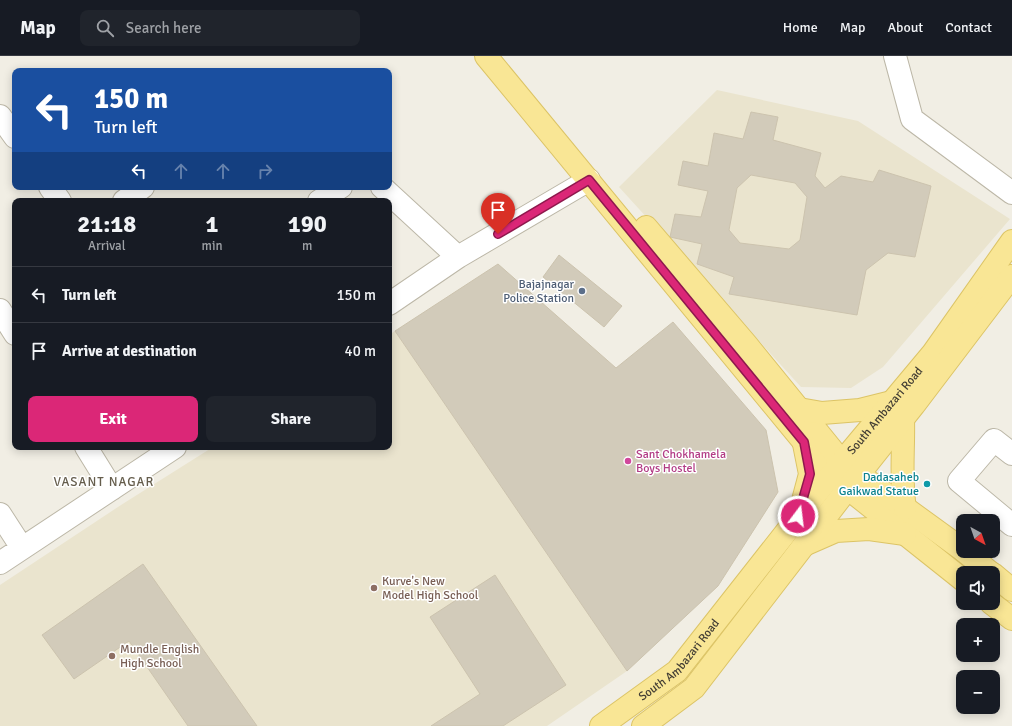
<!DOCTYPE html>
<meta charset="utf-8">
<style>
:root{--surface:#171b24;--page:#20242c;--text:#f1f3f6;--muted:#9ea1a6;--line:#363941;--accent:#db2777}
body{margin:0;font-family:Signika,sans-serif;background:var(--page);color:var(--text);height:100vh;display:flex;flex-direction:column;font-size:15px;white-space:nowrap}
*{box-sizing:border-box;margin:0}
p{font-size:13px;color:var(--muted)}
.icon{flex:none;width:22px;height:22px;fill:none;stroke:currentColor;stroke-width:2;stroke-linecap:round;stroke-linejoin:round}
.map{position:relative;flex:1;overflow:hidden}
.panel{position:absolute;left:12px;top:142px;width:380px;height:252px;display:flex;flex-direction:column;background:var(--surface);border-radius:8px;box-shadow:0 2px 10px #0003}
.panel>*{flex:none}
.hud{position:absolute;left:12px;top:12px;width:380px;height:122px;border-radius:8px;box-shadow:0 2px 10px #0003;background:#1a4fa0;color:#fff;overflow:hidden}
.needle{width:26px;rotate:140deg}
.controls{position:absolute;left:956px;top:458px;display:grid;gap:8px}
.controls a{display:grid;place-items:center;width:44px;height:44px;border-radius:8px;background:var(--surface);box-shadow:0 2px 10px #0003;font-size:20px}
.pin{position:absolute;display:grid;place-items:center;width:34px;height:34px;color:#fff;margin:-41px -17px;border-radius:50% 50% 50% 0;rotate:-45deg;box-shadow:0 0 4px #0007}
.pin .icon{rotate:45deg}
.me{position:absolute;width:44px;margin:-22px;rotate:15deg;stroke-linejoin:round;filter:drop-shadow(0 0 3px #0008)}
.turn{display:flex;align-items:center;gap:14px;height:84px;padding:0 16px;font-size:18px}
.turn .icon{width:52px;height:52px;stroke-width:2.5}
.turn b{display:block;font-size:28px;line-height:34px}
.lanes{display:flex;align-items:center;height:38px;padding:0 16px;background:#0003;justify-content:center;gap:20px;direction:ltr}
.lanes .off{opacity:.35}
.eta{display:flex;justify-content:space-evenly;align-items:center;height:68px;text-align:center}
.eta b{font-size:24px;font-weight:700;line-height:28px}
.button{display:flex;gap:8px;margin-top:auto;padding:8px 16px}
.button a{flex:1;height:46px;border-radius:8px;background:var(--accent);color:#fff;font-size:16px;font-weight:700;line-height:46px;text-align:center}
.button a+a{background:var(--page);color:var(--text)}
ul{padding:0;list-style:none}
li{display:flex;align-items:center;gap:12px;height:56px;padding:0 16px;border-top:1px solid var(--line)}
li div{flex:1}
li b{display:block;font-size:15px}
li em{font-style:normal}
header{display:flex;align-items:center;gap:24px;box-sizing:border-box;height:56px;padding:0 20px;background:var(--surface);border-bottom:1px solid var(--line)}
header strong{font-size:19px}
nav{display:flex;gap:22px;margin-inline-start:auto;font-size:14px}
.search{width:280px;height:36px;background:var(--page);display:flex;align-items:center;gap:10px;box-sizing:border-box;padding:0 14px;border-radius:8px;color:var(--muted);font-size:15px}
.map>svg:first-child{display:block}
.education{fill:#eae4ce}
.building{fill:#d2cbba;stroke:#ccc3ae;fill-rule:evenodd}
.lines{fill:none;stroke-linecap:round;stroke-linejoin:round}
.minor-casing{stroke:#bcb7a7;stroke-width:24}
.major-casing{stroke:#dcc466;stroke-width:24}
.minor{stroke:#fff;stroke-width:22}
.major{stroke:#f9e695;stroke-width:22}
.route-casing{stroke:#8e194d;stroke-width:10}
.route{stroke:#db2777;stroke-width:7}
.service-dot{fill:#5c6f8a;stroke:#fff;stroke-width:1.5}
.hotel-dot{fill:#d1479c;stroke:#fff;stroke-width:1.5}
.culture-dot{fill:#0f9aa8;stroke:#fff;stroke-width:1.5}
.education-dot{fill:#8d6e63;stroke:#fff;stroke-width:1.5}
.labels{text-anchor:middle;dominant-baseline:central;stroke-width:3;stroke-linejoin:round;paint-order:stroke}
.service-label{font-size:12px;fill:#4e5e75;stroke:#fff;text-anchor:end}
.street-label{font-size:12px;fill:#433e34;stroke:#fff}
.hotel-label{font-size:12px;fill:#b23c85;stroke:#fff;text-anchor:start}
.culture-label{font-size:12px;fill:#0d838f;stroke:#fff;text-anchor:end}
.education-label{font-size:12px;fill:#785e54;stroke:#fff;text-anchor:start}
.neighbourhood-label{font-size:13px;letter-spacing:1px;fill:#655d4c;stroke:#fff}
</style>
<header>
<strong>Map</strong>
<div class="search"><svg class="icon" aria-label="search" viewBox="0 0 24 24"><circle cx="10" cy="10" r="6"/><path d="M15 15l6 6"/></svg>Search here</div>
<nav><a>Home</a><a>Map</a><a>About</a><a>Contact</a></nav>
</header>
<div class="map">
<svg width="1012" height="670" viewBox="0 0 1012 670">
<rect width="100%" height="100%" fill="#f1eee4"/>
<!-- education -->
<path class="education" d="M717,34L858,65L1010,163L883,311L851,332L801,331L619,131Z
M395,275L627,615L547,670H0V529L121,449L213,391H389V279Z"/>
<!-- building -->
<path class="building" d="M751,56L778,61L773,84L821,97L815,120L825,132L841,120L873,126L879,114L931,130L915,201L888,197L866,214L857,259L729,238L734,221L697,208L702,188L670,181L675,158L701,161L708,135L678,129L683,105L708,110L714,77L743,83ZM751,119L795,127L807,141L800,184L789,193L740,187L729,174L737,132Z
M559,199L622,250L604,271L543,221Z
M498,208L616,312L673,266L766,374L778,436L718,530L627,615L395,275Z
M143,508L257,670H188L129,585L74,623L42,579Z
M495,519L566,629L503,670H431L480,638L430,561Z"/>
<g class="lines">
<defs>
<path id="minor" d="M895,0L912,63L1012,137
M0,60L15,81
M50,131L60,145
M382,131L458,201L589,124
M124,145L143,131
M319,145L341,131
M389,248L458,201
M0,254L15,278
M86,391L112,433
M1012,398L994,384L959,425L1012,469
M0,458L22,492
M0,507L175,391"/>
<g id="major">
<path d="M486,0L831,419L963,524"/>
<path d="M646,171L747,289L842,406L963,494"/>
<path d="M799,353L822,357L860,354L892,346"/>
<path d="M903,363C904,391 900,424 905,452"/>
<path d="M801,452L810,418L804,388"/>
<path d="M804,489L836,475L869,473L905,478"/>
<path d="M964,495L991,517"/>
<path d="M993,518L1012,534"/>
<path d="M991,547L1012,563"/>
<path id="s1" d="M601,670L677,615L831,419L933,297L1012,185"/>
<path d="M643,670L694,632L848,432L914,349L1012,220"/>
</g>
</defs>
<!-- minor casing -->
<use href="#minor" class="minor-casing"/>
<!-- major casing -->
<use href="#major" class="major-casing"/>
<!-- minor -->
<use href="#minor" class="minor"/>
<!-- major -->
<use href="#major" class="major"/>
</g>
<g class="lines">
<defs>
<path id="route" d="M498,178L589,124L804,386L810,418L798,460"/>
</defs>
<!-- route casing -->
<use href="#route" class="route-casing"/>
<!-- route -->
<use href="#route" class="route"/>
</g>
<!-- markers -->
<circle class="service-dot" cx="582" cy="235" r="4"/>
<circle class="hotel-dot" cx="628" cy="405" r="4"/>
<circle class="culture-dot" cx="927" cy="428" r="4"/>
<g class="education-dot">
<circle cx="374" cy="532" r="4"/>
<circle cx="112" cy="600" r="4"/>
</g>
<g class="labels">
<!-- service labels -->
<g class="service-label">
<text x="574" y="228">Bajajnagar<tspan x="574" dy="14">Police Station</tspan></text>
</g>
<!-- street labels -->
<g class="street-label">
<text stroke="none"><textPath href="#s1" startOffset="427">South Ambazari Road</textPath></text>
<text stroke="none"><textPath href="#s1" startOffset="103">South Ambazari Road</textPath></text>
</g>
<!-- hotel labels -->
<g class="hotel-label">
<text x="636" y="398">Sant Chokhamela<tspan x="636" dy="14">Boys Hostel</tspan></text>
</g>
<!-- culture labels -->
<g class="culture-label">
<text x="919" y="421">Dadasaheb<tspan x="919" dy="14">Gaikwad Statue</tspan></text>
</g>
<!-- education labels -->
<g class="education-label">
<text x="382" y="525">Kurve's New<tspan x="382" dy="14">Model High School</tspan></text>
<text x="120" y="593">Mundle English<tspan x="120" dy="14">High School</tspan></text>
</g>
<!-- neighbourhood labels -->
<g class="neighbourhood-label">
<text x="104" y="426">VASANT NAGAR</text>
</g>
</g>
</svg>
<div class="controls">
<a><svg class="needle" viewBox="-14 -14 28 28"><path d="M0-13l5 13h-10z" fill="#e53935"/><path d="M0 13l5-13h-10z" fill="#9ea1a6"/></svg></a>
<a><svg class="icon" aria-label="sound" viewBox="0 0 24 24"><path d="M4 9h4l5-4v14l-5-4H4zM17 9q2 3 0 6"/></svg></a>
<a>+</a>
<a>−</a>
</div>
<div class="pin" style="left:498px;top:178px;background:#d93025"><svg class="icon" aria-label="arrive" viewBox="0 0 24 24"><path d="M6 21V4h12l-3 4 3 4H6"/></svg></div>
<svg class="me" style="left:798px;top:460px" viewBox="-20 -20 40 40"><circle r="17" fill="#db2777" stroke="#fff" stroke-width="3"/><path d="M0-11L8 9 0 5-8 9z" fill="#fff"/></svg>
<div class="hud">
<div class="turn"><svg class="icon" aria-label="left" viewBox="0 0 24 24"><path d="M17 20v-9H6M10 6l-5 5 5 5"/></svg><div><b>150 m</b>Turn left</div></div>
<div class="lanes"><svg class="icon" aria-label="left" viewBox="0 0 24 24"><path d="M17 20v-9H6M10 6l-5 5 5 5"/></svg><svg class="icon off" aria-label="ahead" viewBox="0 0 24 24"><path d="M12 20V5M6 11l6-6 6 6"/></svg><svg class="icon off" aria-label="ahead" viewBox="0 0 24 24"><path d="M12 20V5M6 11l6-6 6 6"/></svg><svg class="icon off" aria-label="right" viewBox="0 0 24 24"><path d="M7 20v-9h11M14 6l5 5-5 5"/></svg></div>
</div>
<section class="panel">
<div class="eta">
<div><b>21:18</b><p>Arrival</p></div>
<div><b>1</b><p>min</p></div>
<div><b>190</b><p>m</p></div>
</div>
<ul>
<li><svg class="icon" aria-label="left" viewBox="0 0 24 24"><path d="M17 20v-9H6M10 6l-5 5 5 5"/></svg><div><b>Turn left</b></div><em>150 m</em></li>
<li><svg class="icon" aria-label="arrive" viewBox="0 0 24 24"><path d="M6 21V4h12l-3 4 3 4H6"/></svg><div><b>Arrive at destination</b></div><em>40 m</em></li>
</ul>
<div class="button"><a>Exit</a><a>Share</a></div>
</section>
</div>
